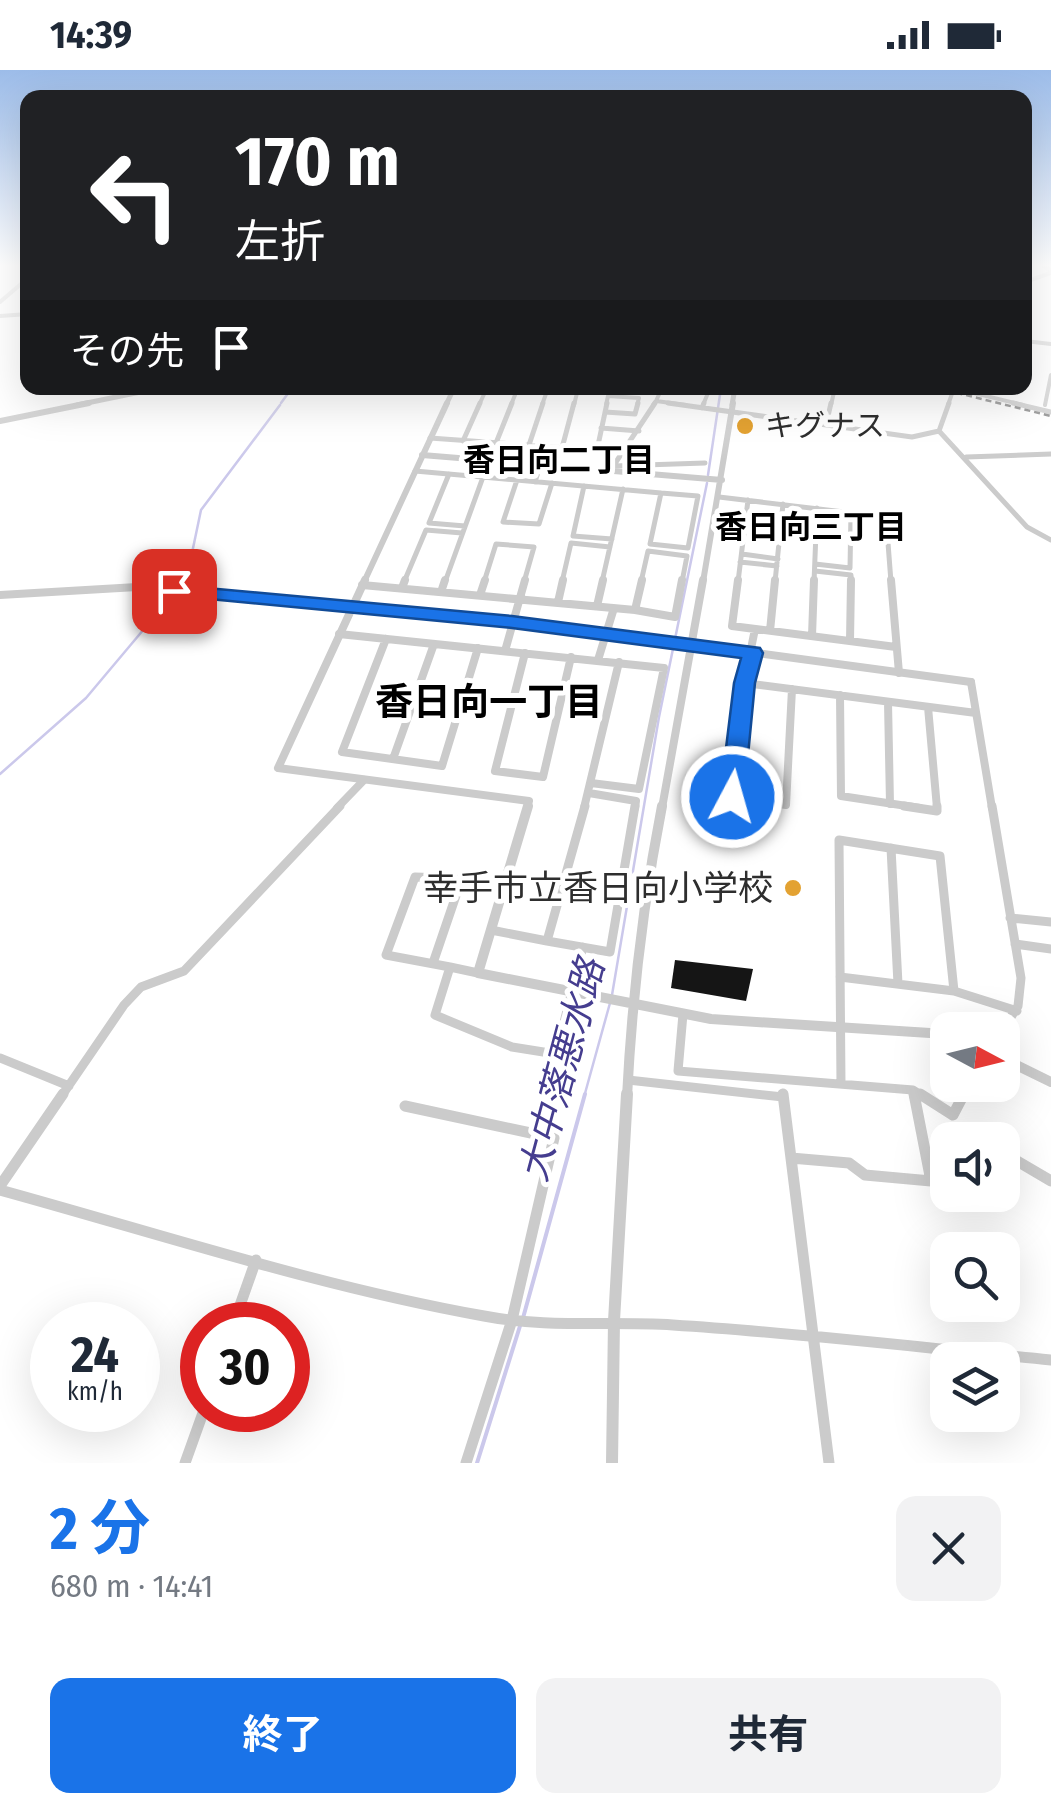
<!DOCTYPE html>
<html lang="ja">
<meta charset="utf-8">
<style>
:root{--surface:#fff;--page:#f2f2f3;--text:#1f2937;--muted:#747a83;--accent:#1a73e8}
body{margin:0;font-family:"Fira Sans Condensed","Noto Sans JP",sans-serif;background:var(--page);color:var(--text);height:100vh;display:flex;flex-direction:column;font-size:38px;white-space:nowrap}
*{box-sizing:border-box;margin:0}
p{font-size:32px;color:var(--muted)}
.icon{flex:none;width:55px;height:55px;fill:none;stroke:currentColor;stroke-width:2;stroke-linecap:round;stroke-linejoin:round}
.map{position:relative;height:1393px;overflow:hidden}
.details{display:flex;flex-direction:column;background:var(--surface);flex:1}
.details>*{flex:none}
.top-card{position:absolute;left:20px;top:20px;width:1012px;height:305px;border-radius:20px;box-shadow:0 10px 40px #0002;background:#202124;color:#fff;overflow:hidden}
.needle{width:65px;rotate:97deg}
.buttons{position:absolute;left:930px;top:942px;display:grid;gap:20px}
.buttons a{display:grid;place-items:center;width:90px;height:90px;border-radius:20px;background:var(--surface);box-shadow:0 10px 40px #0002;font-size:50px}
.speed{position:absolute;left:30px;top:1232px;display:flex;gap:20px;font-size:50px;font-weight:700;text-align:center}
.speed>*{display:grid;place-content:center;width:130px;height:130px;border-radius:50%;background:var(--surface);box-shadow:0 10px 40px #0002;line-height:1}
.speed small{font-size:25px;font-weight:400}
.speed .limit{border:15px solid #d22;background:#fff;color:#111}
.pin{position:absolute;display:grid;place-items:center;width:85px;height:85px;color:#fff;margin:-42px;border-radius:20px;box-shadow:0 5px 15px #0006}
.me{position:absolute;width:110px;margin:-55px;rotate:6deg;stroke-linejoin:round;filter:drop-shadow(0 0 8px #0008)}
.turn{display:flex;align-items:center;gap:35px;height:210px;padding:0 50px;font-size:45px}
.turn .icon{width:130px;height:130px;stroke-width:2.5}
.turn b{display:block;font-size:70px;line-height:85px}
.then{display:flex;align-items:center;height:95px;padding:0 50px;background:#0003;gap:20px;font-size:38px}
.round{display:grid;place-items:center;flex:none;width:105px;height:105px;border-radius:20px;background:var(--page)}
.summary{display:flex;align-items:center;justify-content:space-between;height:170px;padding:0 50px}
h1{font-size:60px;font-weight:700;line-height:75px;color:var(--accent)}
.button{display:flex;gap:20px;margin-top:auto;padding:20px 50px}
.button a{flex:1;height:115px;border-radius:20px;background:var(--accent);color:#fff;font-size:40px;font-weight:700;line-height:115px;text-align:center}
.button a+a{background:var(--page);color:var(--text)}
.status{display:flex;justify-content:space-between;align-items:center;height:70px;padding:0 50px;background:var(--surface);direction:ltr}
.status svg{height:28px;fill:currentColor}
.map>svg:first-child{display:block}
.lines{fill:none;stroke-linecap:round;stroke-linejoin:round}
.stream-far1{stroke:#cbc8eb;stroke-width:2.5}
.stream{stroke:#cbc8eb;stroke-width:4}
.building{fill:#151515}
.minor-far4{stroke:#cbcbcb;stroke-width:4}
.minor-far3{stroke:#cbcbcb;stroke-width:5}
.minor-far2{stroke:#cbcbcb;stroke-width:8}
.minor-far1{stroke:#cbcbcb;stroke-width:9}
.minor{stroke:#cbcbcb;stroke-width:11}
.tertiary-far4{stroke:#cbcbcb;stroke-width:5}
.tertiary-far3{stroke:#cbcbcb;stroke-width:6}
.tertiary-far2{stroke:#cbcbcb;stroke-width:8}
.tertiary-far1{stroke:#cbcbcb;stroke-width:10}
.tertiary{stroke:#cbcbcb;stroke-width:12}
.rail{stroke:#838383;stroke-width:2.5;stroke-dasharray:6 4;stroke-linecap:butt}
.route{fill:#1a73e8;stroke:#114b97;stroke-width:2.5}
.poi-dot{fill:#e3a232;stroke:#fff;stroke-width:4}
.labels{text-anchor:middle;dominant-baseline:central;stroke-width:10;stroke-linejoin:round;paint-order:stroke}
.far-poi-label{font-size:30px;fill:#2e2e2e;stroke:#fff;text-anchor:start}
.far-neighbourhood-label{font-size:32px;font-weight:bold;fill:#000;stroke:#fff}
.poi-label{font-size:35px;fill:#2e2e2e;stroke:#fff;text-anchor:end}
.neighbourhood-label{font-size:38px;font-weight:bold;fill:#000;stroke:#fff}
.water-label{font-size:38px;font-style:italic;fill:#453d8f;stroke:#fff}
</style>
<div class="status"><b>14:39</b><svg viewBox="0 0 49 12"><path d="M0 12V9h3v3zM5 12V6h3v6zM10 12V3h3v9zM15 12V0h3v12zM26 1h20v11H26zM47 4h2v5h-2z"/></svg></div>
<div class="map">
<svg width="1051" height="1393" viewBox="0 0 1051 1393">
<rect width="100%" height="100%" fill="#fff"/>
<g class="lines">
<!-- stream-far1 -->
<path class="stream-far1" d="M281,333L292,318
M708,405L721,318
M0,704L86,628L160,540L192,483L201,440L280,335
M612,925L659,647L707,413
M584,1027L610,933"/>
<!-- stream -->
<path class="stream" d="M523,1248L585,1024
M477,1393L520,1256"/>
</g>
<!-- building -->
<path class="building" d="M675,890L753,899L746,931L671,918Z"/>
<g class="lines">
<!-- minor-far4 -->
<path class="minor-far4" d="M1025,212L1051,203
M0,232L28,208
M0,246L28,244
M1025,271L1051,274
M662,318L656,331L686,335
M674,318L708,323L703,335
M953,318L1023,335
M479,335L487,318L517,320L511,335
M542,335L547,321L577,323L574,335
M606,335L608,326L639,328L637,335
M653,335L656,331
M831,335L835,318
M948,335L954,318
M1045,335L1051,305"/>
<!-- minor-far3 -->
<path class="minor-far3" d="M668,333L912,367L939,361
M1013,333L1051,342
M702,338L704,333
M605,342L635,344L638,333
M826,355L831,333
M601,358L639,361
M939,361L1027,457L1051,470
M939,361L949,333
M430,368L622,382
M463,371L480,333
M496,373L512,333
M529,375L543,333
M562,378L574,333
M597,380L607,333
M966,387L1051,384
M614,396L705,393
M612,398L655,333
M415,401L661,423
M449,404L429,453L465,456
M517,410L503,452L539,454L552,413
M535,412L546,376
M584,416L573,466L612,469
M661,423L698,426L688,478L650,474Z
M719,427L886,447L891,512
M742,484L778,489
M740,492L777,496
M815,494L850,498L851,442
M815,501L851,505V512
M404,512L426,460L462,463
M445,512L483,407
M484,512L496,474L534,477L524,512
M562,512L571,473L610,477
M602,512L623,419
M641,512L648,481L687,486L682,512
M738,512L748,430
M775,512L783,434
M814,512L817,438"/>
<!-- minor-far2 -->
<path class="minor-far2" d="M738,510L732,556L896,577
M891,510L899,603
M362,515L635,540
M402,518L405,510
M441,522L445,510
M0,525L137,517L352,537
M480,525L485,510
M558,532L563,510
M597,536L603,510
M635,540L675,547L682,510
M635,540L642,510
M755,559L744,613L732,727L786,735L792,619
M770,561L775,510
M339,564L664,598L639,719L591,713
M812,566L814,510
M386,569L342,682L442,696L478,578
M850,571L851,510
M505,581L525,510
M525,583L495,701L543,707L571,587
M598,590L614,538
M971,612L992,738
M744,613L976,643
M840,625L841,726L920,738
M888,632L890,734
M928,637L937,738
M393,689L434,574
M589,723L636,731L635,738
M337,738L364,710
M584,738L619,592"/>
<!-- minor-far1 -->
<path class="minor-far1" d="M904,736L937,741V736
M992,736L1021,908L1018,936L1002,961
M891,778L898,914
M1010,848L1051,852
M491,860L547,871L585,736
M547,871L610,882L635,736
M1015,874L1051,879
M433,893L462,808
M450,897L386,885L415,807L506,810
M478,903L450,897L435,945L512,977L556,984L583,877
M840,907L954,921L1017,941
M683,944L678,1001L913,1020L924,1027
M0,988L69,1016
M628,1010L783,1027
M841,1014L839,770L940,786L954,921
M913,1020L914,1027
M61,1027L124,935L141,917L184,901L340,736
M963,1027L969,1015"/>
<!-- minor -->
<path class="minor" d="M783,1024L829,1393
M920,1024L953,1045L964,1024
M405,1036L554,1068L512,1250L466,1393
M791,1088L849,1093L865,1105L931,1111L914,1024
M1017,1091L1051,1111
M0,1116L63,1024
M0,1120C160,1164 321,1217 484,1246C546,1258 611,1251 673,1255C799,1263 925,1278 1051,1290
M233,1255L256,1190
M185,1393L204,1340"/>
<!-- tertiary-far4 -->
<path class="tertiary-far4" d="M1043,195L1051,201
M77,335L160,318
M446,335L454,318
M732,335L735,318"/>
<!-- tertiary-far3 -->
<path class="tertiary-far3" d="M0,351L89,333
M422,385L722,410
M364,512L447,333
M703,512L733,333"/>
<!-- tertiary-far2 -->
<path class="tertiary-far2" d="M365,510L278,698L529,731L527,738
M352,537L616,564L971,612
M662,738L703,510"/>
<!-- tertiary-far1 -->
<path class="tertiary-far1" d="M528,736L478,903L711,949L930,963L948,968
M1002,988L1051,1012
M627,1027C632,928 643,833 662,736"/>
<!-- tertiary -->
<path class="tertiary" d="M612,1393L614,1251L627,1024"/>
<!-- rail -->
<path class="rail" d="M937,318L1051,346"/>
</g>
<!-- sky -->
<linearGradient id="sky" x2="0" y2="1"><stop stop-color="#9cbce9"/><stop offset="0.5" stop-color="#fff"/><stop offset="1" stop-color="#fff" stop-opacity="0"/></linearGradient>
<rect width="1051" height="390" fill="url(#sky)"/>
<!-- route -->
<path class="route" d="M174,515L512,546L760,578L763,583L755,613L744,727L732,736L720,727L734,613L741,588L512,558L168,525L165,521Z"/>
<!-- markers -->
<g class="poi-dot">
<circle cx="745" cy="356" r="10"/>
<circle cx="793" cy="818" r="10"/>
</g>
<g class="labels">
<!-- far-poi labels -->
<g class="far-poi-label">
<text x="765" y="356">キグナス</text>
</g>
<!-- far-neighbourhood labels -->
<g class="far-neighbourhood-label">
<text x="559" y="390">香日向二丁目</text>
<text x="811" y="457">香日向三丁目</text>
</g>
<!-- poi labels -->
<g class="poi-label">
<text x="773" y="818">幸手市立香日向小学校</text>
</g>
<!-- neighbourhood labels -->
<g class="neighbourhood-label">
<text x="489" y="632">香日向一丁目</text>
</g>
<!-- water labels -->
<g class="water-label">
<text transform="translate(562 1000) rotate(-75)">大中落悪水路</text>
</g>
</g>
</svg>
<div class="buttons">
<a><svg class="needle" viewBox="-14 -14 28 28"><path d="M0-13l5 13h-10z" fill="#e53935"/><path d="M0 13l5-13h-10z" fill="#747a83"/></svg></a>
<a><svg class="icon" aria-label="sound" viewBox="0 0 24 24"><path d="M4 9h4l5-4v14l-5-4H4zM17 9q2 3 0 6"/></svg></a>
<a><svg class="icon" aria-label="search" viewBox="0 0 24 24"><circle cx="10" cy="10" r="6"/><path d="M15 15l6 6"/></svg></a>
<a><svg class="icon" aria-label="layers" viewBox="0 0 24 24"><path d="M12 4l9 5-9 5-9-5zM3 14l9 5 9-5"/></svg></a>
</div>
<div class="speed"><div>24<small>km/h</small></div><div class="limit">30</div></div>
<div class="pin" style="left:174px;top:521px;background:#d93025"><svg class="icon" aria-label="arrive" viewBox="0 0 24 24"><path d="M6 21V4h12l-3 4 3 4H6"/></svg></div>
<svg class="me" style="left:732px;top:727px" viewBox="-20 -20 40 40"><circle r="17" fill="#1a73e8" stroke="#fff" stroke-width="3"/><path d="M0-11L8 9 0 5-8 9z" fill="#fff"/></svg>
<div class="top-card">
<div class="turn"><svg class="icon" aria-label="left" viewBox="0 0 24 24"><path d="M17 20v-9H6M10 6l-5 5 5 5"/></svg><div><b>170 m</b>左折</div></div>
<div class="then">その先<svg class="icon" aria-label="arrive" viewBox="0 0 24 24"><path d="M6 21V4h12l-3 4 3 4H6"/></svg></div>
</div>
</div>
<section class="details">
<div class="summary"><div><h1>2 分</h1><p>680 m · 14:41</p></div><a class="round"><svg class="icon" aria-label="close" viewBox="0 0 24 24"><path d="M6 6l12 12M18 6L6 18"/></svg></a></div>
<div class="button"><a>終了</a><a>共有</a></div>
</section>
